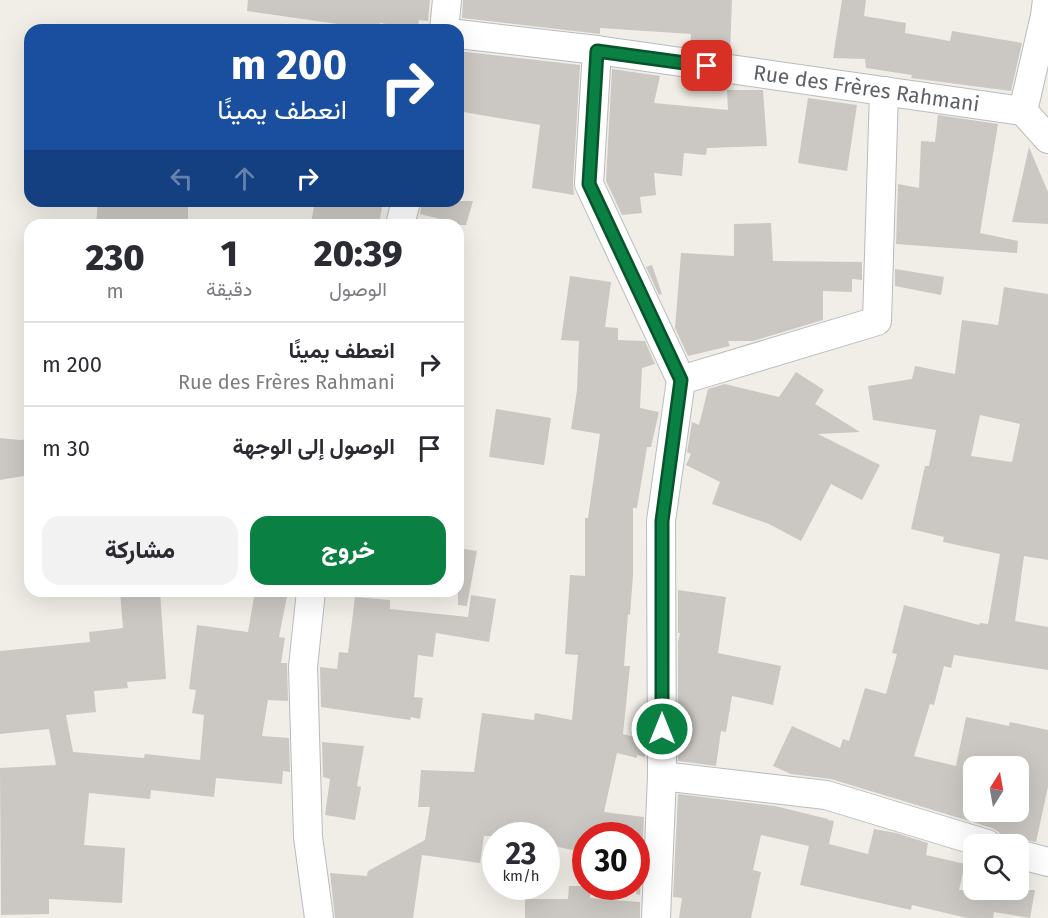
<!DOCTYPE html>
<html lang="ar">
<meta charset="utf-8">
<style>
:root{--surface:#fff;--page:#f2f2f3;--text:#2b2b33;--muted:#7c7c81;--line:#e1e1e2;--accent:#0b8043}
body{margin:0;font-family:"Fira Sans",Vazirmatn,sans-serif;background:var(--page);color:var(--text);direction:rtl;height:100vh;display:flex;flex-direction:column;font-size:22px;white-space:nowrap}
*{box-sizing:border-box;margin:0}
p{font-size:20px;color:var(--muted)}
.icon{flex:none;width:33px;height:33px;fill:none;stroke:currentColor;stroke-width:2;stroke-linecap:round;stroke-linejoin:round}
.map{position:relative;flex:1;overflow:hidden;direction:ltr}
.panel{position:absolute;left:24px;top:219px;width:440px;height:378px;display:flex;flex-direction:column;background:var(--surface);border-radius:18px;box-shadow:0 6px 24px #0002;direction:rtl}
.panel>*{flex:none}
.top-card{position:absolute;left:24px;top:24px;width:440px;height:183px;border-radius:18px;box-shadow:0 6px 24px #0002;direction:rtl;background:#1a4fa0;color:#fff;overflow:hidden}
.needle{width:39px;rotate:11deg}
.tools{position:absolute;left:963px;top:756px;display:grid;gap:12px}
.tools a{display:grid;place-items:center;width:66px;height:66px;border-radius:12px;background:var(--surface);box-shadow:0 6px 24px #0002;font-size:30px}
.speed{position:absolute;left:482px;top:822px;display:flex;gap:12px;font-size:30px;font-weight:700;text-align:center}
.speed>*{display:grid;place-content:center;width:78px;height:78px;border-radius:50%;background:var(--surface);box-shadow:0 6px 24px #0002;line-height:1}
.speed small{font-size:15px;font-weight:400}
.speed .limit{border:9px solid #d22;background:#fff;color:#111}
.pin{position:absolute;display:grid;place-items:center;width:51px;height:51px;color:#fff;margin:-26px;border-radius:12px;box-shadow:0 3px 9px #0006}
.me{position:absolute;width:66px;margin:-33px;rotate:0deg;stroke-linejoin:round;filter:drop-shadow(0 0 4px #0008)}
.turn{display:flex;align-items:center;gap:21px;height:126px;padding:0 18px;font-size:27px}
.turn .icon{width:78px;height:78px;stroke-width:2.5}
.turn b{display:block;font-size:42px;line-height:51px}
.lanes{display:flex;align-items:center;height:57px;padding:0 18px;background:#0003;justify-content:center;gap:30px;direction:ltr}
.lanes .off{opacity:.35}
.eta{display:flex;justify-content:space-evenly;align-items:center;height:102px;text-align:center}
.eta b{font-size:36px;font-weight:800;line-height:42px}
.button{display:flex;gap:12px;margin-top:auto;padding:12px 18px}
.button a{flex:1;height:69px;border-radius:18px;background:var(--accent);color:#fff;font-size:24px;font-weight:800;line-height:69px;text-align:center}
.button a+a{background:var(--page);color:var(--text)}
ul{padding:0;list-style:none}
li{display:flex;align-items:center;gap:18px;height:84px;padding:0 18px;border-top:2px solid var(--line)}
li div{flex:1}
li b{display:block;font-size:22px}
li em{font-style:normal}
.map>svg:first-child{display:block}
.building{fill:#cbc8c3;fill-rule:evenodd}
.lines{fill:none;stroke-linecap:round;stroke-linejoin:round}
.street-casing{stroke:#b8bbbf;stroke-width:30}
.street{stroke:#fff;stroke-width:28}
.route-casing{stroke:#07532c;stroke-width:15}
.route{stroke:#0b8043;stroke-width:10}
.labels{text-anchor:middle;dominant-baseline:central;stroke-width:6;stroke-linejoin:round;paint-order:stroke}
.street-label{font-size:21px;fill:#5e6166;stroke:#fff}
</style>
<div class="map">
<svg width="1048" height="918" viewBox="0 0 1048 918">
<rect width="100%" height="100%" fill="#f0eee6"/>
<!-- building -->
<path class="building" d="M248,0H430L428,21L419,20L418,29L380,23L379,30L247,11Z
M463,0H732L730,52L690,47L691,34L600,28V34L462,18Z
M842,0H866L864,16L906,23L905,33L950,41L952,31L1022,43L1011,91L911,78L912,75L866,68L865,59L833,58Z
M458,51L580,65L573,183L574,195L532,188L540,125L458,111Z
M612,69L660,76L654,103L728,110L727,90H763L767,146L707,148L706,155L684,153L682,176L654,173L656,195L640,197L642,213L622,215L606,181Z
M808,98L857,105L847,171L798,163Z
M938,115L998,124L980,233L1018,241L1017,253L896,244L898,184L919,188L921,141L935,142Z
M1029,147L1048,192V224L1012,222Z
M98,201H188V225H96Z
M315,201H383L379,225L311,223Z
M422,201H473L466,225H447L448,221L420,214Z
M771,223L773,261L862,262V280L852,279V292L823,291V320L753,341H728L730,346L688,356L675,328L681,253L734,256V224Z
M652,265L662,294L659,295L646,267Z
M895,269L944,277L941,295L895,286Z
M570,276L611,282L605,327L618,328V340L645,341L655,364L642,368L640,408L659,412L651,447H647L637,508H633V575L630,615L628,614L624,666H630L623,734L645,740V757L637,755V758L617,753L604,812L644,817L640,895L636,894V836H585V853L546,844V836H484L480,863L422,855L413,918H335L330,873L367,876L368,871L425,840L430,807H418L421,770L474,772L482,713L534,720L535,713L572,720L578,655L565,654L570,575L585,576V518H588L600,434L571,429L577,390L579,341L561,340Z
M1004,287L1048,294V560L1024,556L1015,621L1048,627V670L954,655L951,668L944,666L934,705L930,704L914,756L956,766L966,717L1009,726L1010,722L1048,730V787L1036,842L1014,838L1006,843L1003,842L999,832L992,828L831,779L791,774L773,766L792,726L840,748L843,739L849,741L865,688L886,694L897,654L892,653L904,605L979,625L980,623L988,624L1000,554L943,542L944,537L911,529L925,466H929L936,430L873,420L868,386L912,379L915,366L955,374L962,320L998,325ZM980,415L1020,424L1012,462L971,456ZM974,756L1018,766V812H974Z
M796,372L824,390L815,404L860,432L818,434L880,465L862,500L831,484L801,541L769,524L712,504L720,482L686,465L691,454L687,452L692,422L699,425L708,389L725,384L779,397Z
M496,409L551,418L544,465L489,457Z
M0,438L20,440L30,439V475L0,480Z
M458,548L477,551L467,606L458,605Z
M678,590L726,597L718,653L781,666L773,705L732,696L726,732L721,731L716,766L678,761V642L680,633H678Z
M120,591H160L166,679L127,682L128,688L94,691L96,712L66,715L73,752L144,758L145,754L200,760L204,715L192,713L196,690L189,689L197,625L248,632L255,591H288L279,637L285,638L281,663H287L288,701L268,700L262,736L289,738L290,772L283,771L282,784L216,778L214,797L151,790L150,799L89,793L84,845L125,848L122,903L49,899V914L1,915L0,768L56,765L49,729L0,734V651L90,642L89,632L123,628Z
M471,595L496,599L489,642L436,633L433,657L418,655L414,697L423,698L420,719L411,717L410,720L321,707L320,667L337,669L339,652L348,653L355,597L390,600V609L468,617Z
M322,742L364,746L357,786L361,787L355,820L325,815L330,779L323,777Z
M678,794L775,806L828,819V820L834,821L829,844L868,854L874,829L896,833L928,843L926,855L965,864L959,890H1035L1030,918L994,912L993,918H967L912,905L911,910L800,885L809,846L761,835L753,870L761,872L751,918H679L682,898L673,897Z
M569,886H591L590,898L640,902V918H525V899H568Z"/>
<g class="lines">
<defs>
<g id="street">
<path d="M444,30L447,0"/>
<path id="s1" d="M458,34L597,50L1023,111L1048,139"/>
<path d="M597,50L589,184L681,380L661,521L662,776L656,918"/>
<path d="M1023,111L1045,16L1047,0"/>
<path d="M400,225L406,201"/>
<path d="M681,380L877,321L884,91"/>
<path d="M311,591L303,667L308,837L319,918"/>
<path d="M662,776L826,795L987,844"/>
<path d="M1018,854L1048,862"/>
</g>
</defs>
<!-- street casing -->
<use href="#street" class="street-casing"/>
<!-- street -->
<use href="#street" class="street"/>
</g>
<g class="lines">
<defs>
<path id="route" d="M662,729V521L681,380L589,184L597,51L707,66"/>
</defs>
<!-- route casing -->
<use href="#route" class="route-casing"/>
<!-- route -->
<use href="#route" class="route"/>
</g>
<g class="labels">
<!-- street labels -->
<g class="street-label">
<text stroke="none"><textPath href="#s1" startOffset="412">Rue des Frères Rahmani</textPath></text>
</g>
</g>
</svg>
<div class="tools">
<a><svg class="needle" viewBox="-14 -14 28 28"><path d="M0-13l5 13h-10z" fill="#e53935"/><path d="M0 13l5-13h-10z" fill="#7c7c81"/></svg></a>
<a><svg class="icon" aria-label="search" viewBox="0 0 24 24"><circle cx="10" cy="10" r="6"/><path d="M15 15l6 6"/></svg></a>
</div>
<div class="speed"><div>23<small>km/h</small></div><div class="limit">30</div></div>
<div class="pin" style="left:707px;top:66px;background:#d93025"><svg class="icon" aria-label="arrive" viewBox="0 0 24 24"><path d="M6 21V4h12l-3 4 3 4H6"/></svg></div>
<svg class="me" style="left:662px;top:729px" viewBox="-20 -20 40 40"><circle r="17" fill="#0b8043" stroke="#fff" stroke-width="3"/><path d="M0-11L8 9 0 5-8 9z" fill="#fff"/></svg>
<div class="top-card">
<div class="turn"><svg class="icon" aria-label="right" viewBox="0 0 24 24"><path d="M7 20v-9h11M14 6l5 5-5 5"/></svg><div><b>200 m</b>انعطف يمينًا</div></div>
<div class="lanes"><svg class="icon off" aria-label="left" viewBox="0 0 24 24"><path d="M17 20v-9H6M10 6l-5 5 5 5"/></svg><svg class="icon off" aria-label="ahead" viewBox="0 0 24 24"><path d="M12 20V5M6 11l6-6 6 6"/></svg><svg class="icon" aria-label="right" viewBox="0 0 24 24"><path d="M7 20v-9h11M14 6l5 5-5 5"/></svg></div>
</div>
<section class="panel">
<div class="eta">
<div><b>20:39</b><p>الوصول</p></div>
<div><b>1</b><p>دقيقة</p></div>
<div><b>230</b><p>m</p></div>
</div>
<ul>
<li><svg class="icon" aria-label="right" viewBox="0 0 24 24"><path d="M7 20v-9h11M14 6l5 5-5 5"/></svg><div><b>انعطف يمينًا</b><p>Rue des Frères Rahmani</p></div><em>200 m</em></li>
<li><svg class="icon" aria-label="arrive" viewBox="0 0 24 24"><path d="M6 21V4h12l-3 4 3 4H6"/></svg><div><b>الوصول إلى الوجهة</b></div><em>30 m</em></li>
</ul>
<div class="button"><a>خروج</a><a>مشاركة</a></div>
</section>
</div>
